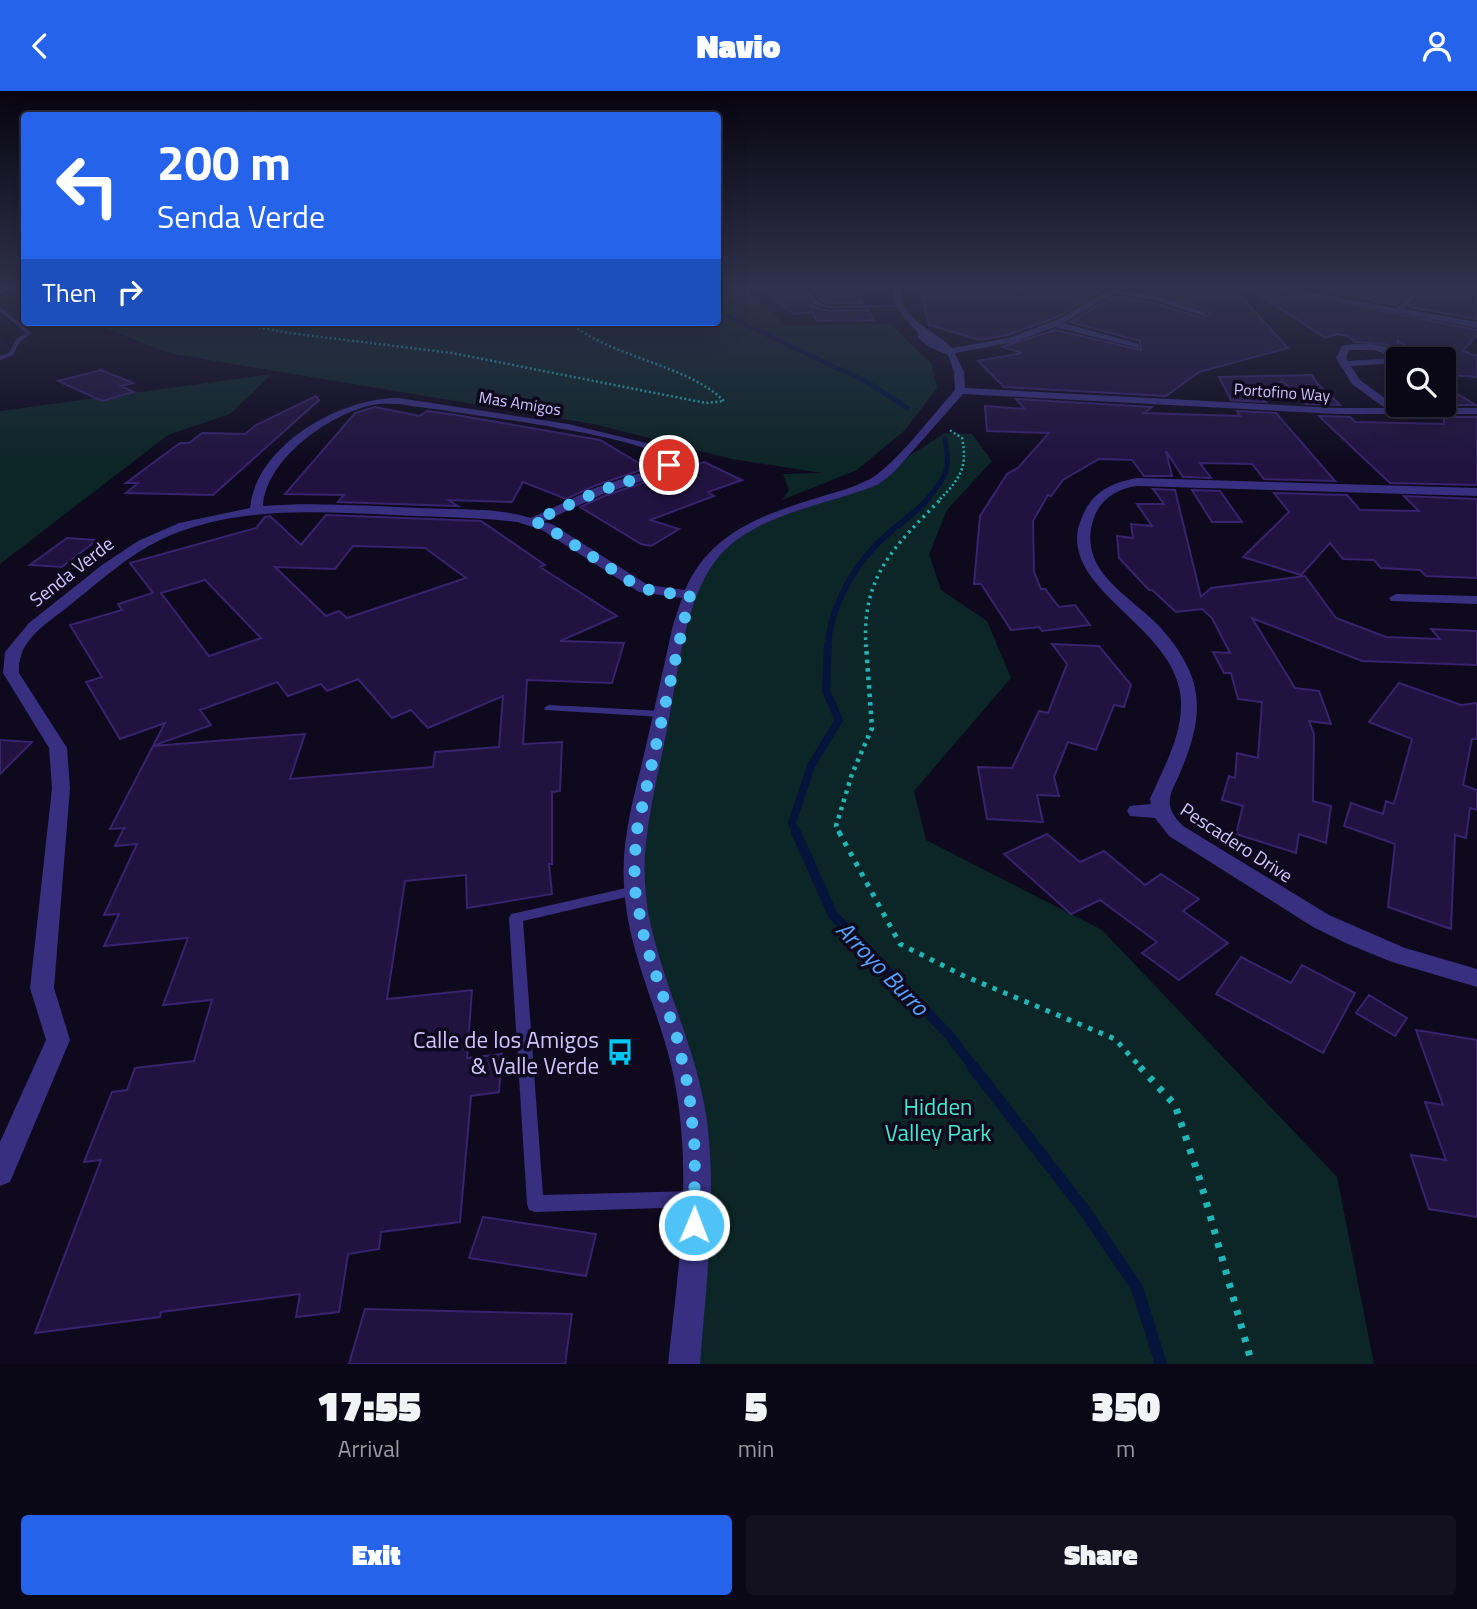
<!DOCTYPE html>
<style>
:root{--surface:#0a0716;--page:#13101f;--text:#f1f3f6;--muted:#9999a1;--line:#2a2835;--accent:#2563eb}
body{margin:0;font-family:"Titillium Web",sans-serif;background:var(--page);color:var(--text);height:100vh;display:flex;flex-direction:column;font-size:26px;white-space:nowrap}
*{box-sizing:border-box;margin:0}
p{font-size:23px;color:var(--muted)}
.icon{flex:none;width:38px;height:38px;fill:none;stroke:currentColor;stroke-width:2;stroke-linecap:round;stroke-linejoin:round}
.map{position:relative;height:1273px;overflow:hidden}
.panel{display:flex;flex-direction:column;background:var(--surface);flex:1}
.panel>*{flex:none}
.guide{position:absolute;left:21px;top:21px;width:700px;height:214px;border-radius:7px;box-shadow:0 7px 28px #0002,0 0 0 2px var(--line);background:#2563eb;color:#fff;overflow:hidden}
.fabs{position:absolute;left:1386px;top:256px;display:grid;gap:14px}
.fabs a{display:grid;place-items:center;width:70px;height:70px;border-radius:7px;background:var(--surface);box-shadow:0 7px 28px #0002,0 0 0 2px var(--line);font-size:35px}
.pin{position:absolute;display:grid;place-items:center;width:60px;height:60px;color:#fff;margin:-30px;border:4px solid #fff;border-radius:50%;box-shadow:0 2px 7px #0007}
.me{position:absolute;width:77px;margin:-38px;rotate:1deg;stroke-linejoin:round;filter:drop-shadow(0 0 5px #0008)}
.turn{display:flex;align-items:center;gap:24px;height:147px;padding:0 21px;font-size:32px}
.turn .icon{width:91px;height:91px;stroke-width:2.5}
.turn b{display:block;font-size:49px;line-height:60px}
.then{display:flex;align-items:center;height:66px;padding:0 21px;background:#0003;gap:14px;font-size:26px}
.eta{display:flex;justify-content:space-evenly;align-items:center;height:119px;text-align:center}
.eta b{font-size:42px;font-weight:800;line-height:49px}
.cta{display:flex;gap:14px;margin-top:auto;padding:14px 21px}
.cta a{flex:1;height:80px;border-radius:7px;background:var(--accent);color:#fff;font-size:28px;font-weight:800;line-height:80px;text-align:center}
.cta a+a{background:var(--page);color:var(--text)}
header{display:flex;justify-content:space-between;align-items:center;height:91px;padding:0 21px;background:var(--accent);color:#fff;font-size:32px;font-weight:800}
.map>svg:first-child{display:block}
.green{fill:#0c2627}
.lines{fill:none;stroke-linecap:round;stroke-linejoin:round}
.stream-far5{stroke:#04143b;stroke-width:4.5}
.stream-far4{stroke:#04143b;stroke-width:5}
.stream-far3{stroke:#04143b;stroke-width:6}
.stream-far2{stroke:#04143b;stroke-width:8}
.stream-far1{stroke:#04143b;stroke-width:10}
.stream{stroke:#04143b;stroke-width:12}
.building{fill:#201340;stroke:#37236e;stroke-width:2;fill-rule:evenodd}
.path-far4{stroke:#20b6b8;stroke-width:2.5;stroke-dasharray:2 2.5;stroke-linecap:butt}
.path-far3{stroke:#20b6b8;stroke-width:3.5;stroke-dasharray:2.5 4.5;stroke-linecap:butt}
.path-far2{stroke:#20b6b8;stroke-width:4.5;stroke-dasharray:3.5 5;stroke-linecap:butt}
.path-far1{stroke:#20b6b8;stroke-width:5;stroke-dasharray:4.5 7;stroke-linecap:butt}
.path{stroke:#20b6b8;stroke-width:7;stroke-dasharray:5 9;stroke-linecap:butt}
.service{fill:#382f81;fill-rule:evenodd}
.minor{fill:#382f81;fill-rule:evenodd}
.route{stroke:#4fc3f7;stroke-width:12;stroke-dasharray:0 21.6}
.labels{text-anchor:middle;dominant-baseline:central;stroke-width:7;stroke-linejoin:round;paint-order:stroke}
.far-street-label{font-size:16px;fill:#d0c5ff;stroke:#0e091d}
.street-label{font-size:19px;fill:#d0c5ff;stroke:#0e091d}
.near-poi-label{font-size:23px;fill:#d0c5ff;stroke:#0e091d;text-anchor:end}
.near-park-label{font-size:23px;fill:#45ebce;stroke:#0e091d}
.near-water-label{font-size:24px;font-style:italic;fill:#53a3ff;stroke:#0e091d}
</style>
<header><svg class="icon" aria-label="back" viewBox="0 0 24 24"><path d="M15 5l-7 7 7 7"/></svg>Navio<svg class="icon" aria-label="person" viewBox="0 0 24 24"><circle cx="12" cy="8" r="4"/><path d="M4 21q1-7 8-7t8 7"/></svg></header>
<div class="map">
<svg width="1477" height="1273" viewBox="0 0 1477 1273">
<rect width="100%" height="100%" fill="#0e091d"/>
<!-- green -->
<path class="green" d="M718,197H745L787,235L890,233L932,273L937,297L905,339L857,379L782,409L789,399L783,383L822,382L732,368L594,333L173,263L88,231H718Z
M272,283L230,323L168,344L0,473V320Z
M945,342L972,343L992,370L947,419L929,463L941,499L987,530L1011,587L914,700L926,749L1102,839L1337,1086L1374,1273H684L695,1060L634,794L681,534L715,462L759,432L856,399Z"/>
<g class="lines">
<!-- stream-far5 -->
<path class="stream-far5" d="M718,221L867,291"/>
<!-- stream-far4 -->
<path class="stream-far4" d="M864,289L907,317
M927,408C947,386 951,377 945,348"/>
<!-- stream-far3 -->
<path class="stream-far3" d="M828,556C829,520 851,480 876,454C892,437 913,425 929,407"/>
<!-- stream-far2 -->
<path class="stream-far2" d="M797,743L792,732L811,675L839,629L826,600L828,554"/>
<!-- stream-far1 -->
<path class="stream-far1" d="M796,741L833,824L948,943L975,978"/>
<!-- stream -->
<path class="stream" d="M973,976L1085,1120L1137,1197L1161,1273"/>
</g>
<!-- building -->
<path class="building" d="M760,197H800L813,216L828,220L868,219L874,229L817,230L813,221L794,223Z
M811,197H854L863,212H828L820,209Z
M920,197H1105L1060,225L1008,244L980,249L929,234Z
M1129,197H1233L1288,257L1199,281L1166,305L1004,296L978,270L1022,262L1002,256L1055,239L1141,259L1140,250L1070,231L1115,205L1154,212L1202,227L1210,223L1208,220L1161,203Z
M1249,197H1270L1477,239V244L1463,260L1477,265V286L1449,284L1444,280V268H1425L1398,250V259L1384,253L1355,251L1348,245L1337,243L1325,247Z
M1307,197H1451L1477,203V228L1409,216L1421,205L1416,199L1395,214Z
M101,279L133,292L121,295L134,301L102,310L58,290Z
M1312,284L1317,292L1340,314L1306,313L1282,290L1263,308L1266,311L1231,309L1219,286Z
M1444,295L1476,314H1444Z
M316,305L319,309L213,404L126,402L138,392H126L180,352H189L202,342L245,343L256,334Z
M1016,308L1152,316L1144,322L1240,325L1237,320L1276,322L1335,390L1264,388L1252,373L1200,372L1211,387L1183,386L1166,360L1172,385H1144L1132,369L1099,368L1063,389L1051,405L1048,404L1033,430L1034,481L1041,498H1045L1059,516L1075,514L1090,534L1042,540L1039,536L1011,539L981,493H974L980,425L1007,383L1018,377L1049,342L987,340L985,315L1025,318Z
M375,316L419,325L427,320L456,324L600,349L647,377L594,395L566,408L523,391L512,411L448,409L458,415L338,411L344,404L285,403L355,322Z
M1319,325L1350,326L1355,331L1444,333V326H1477V394L1390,392Z
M704,371L742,389L708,401L714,405L650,429L679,438L651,455L641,453L580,416L604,405Z
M1153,398L1175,399L1201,506L1211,497L1305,485L1336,527L1386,546L1440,548L1431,538L1477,540V574L1362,570L1252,527L1295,597L1319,600L1331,633L1309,630L1314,643L1313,710L1331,715L1326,752L1299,743L1296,762L1236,743L1243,715L1222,709L1229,685L1235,687L1237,662L1258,667L1262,611L1238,608L1231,582H1224L1213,561L1230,562L1212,527L1202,518L1176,521L1152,499H1149L1119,467L1117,445L1133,447L1131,433L1152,435L1137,413H1164Z
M1192,399L1220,400L1242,431H1212Z
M1274,402L1347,404L1360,419L1419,420L1404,405L1477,408V487L1426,485L1420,479L1381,477L1374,469L1343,468L1330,452L1301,484L1243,466L1289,421Z
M326,424L481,430L545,474L540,476L617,525L560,550L624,552L612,592L527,589L523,653L562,651L560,700L552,701V773H549L552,803L467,817L466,784L405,790L387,908L472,899L467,967L502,963L499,1001L471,1005L460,1131L381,1141L379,1158L348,1163L339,1221L296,1226L300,1203L161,1221L160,1226L35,1242L101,1069L84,1071L112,1001L127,999L135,977L194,970L212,909L163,914L188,847L104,855L119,823L104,824L137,753L115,755L124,737L110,738L153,655L305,643L290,688L433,676L435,661L499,656L503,605L428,637L411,619L392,627L358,588L327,600L321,593L288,605L277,591L200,619L211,634L153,655L165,632L120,648L86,591L102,586L70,534L122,519L118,513L153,502L130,472L256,437L265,426L270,425L301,454ZM353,455L425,457L466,487L347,527L339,520L326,525L275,476L335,478ZM205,489L261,547L209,565L161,502Z
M67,447L97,449L62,476L30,474Z
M1052,553L1099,555L1131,594L1124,616L1114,614L1096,659L1068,651L1054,686L1059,705L1037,704L1043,731L987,728L978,676L1012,677L1039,620L1048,622L1067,573Z
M1399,592L1461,614L1477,612V648H1472L1463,694L1477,699V719L1470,717L1466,747L1455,744L1451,838L1388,816L1395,753L1344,735L1351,712L1383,723L1386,710L1394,713L1412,648L1369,631Z
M0,649L32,651L0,683Z
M1047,743L1080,771L1104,760L1145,794L1161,783L1199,808L1183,820L1228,852L1179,889L1142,862L1157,851L1100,809L1071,823L1004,763Z
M1241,866L1291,892L1302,874L1355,902L1323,962L1216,903Z
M1369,904L1407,927L1395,945L1356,922Z
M1416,939L1477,949V1126L1429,1118L1411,1064L1446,1069L1425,1011L1443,1014Z
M483,1126L596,1143L586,1185L469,1167Z
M365,1218L572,1223L565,1273H349Z"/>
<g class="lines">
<!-- path-far4 -->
<path class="path-far4" d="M232,231L289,242L452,262L706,312L724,310C688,274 613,267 568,231
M940,408C960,388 968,376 962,347L948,338"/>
<!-- path-far3 -->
<path class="path-far3" d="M866,556C861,484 896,454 942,407"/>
<!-- path-far2 -->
<path class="path-far2" d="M840,743L836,735L852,683L872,637L866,554"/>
<!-- path-far1 -->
<path class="path-far1" d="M839,741L900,853L962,884L1115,948L1142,978"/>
<!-- path -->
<path class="path" d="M1140,976L1175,1014L1200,1089L1252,1273"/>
<!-- service -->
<path class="service" d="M4,197H10L0,203V200Z
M802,197H807L818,211L828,215L901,214L903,215L901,216L828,217L814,213Z
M0,216L32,242L20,250L13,264L0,269V265L9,262L16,248L26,242L0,220Z
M549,614L662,620L667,623L662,626L545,619L544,617Z
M635,795L639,797L641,800L639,803L523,830L543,1104L694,1100L700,1102L702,1108L700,1114L694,1116L535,1121L529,1119L527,1113L509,827L511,823L516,822Z"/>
<!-- minor -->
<path class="minor" d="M895,197H903C895,227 937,240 952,257L1009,247L1061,227L1111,197L1160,205L1207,222L1203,225L1155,209L1115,202L1063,232L1139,253V257L1055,236L1014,251L955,262L964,281L965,297L1336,317H1385L1352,293L1336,267L1342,255C1362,251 1390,251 1404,268H1398V272L1351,275L1360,289L1398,317H1477V323H1336L963,303L894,381L879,393C829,414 760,421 721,463C684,504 678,585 667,638C659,680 648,721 645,763C644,783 645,802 648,821C662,893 697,957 707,1030C717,1110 706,1193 700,1273H668C678,1182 692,1089 676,998C665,929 627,865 624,794C621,751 633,709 643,668C653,624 663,579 673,534L682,507L639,501L542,439L517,431C476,426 436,426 395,424C316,421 234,414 160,449C127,465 99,491 70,514C47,533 17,548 19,582L67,657L70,697L54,897L70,949L10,1091L0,1095V1051L46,949L30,897L52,697L49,657L3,582L5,561L29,532L102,474L138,450L179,432L250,417C256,354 341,306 399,307L568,333L667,357L677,368L673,376L666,382L603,403L543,431L552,433L648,494L685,499C710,441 764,423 820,406C836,401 855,396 870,388C895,374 934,322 955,299L954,281L948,264L929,256L918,247V242C908,230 890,215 895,197ZM1349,259H1375L1393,267L1347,270L1346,267ZM399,313C443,320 644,344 665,368L658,376L595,397L531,427C496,416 455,419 418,417C367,415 314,411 263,415C266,368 328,324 372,314C381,312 390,313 399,313Z
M1272,197H1291L1396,217L1415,201L1419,203L1404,218L1477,231V237Z
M1137,387L1477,397V405L1137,395C1119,397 1102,407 1095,424C1075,476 1123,500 1155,531C1169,545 1181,561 1189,579C1205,614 1194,649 1180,682C1177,690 1171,699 1170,707C1168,719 1176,728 1183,735L1329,824L1405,857L1477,878V896L1392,871L1350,854L1313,836L1169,745L1155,727L1130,725L1127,720L1130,715L1151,713L1150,708C1165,673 1188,635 1179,596C1163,527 1046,491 1085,420C1095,399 1115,391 1137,387Z
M1396,503L1477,505V513L1391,510L1389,507Z"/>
</g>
<!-- sky -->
<linearGradient id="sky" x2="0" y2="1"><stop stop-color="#080510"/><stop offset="0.52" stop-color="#30324c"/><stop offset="1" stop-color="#30324c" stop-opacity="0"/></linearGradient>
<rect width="1477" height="376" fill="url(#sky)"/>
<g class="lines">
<!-- route -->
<path class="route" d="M669,374L662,379L599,400L534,430L547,436L636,494L655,501L690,504L636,743L634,794L645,851L677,947L689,1000L695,1060L694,1134"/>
</g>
<!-- icons -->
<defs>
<symbol id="bus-bare" viewBox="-9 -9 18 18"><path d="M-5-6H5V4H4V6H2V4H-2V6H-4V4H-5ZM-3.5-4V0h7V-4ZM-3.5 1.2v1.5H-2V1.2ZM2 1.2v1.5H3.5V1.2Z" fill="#00c6f0" stroke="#0e091d" stroke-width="2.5" paint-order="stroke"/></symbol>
</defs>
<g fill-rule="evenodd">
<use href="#bus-bare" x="601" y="942" width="38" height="38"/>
</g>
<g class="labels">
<!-- far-street labels -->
<g class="far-street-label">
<text transform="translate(1282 301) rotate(4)">Portofino Way</text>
<text transform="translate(520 312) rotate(9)">Mas Amigos</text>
</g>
<!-- street labels -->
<g class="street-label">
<text transform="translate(71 480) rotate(-38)">Senda Verde</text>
<text transform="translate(1237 751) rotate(33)">Pescadero Drive</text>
</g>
<!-- near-poi labels -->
<g class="near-poi-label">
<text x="599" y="948">Calle de los Amigos<tspan x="599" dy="26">&amp; Valle Verde</tspan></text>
</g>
<!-- near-park labels -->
<g class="near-park-label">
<text x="938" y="1015">Hidden<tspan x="938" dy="26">Valley Park</tspan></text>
</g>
<!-- near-water labels -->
<g class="near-water-label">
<text transform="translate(883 877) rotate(46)">Arroyo Burro</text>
</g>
</g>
</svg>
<div class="fabs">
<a><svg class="icon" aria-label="search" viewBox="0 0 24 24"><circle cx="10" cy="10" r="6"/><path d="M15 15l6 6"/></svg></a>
</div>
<div class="pin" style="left:669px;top:374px;background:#d93025"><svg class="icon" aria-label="arrive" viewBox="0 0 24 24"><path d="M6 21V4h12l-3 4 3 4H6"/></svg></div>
<svg class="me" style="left:694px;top:1134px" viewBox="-20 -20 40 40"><circle r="17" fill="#4fc3f7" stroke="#fff" stroke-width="3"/><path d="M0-11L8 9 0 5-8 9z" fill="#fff"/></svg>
<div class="guide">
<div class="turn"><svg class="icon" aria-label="left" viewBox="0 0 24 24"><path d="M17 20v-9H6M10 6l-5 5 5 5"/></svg><div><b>200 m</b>Senda Verde</div></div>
<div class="then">Then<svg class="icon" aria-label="right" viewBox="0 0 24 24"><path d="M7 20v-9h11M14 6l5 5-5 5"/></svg></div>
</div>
</div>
<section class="panel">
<div class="eta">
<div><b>17:55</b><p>Arrival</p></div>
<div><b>5</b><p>min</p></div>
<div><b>350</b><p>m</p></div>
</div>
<div class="cta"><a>Exit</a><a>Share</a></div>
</section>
